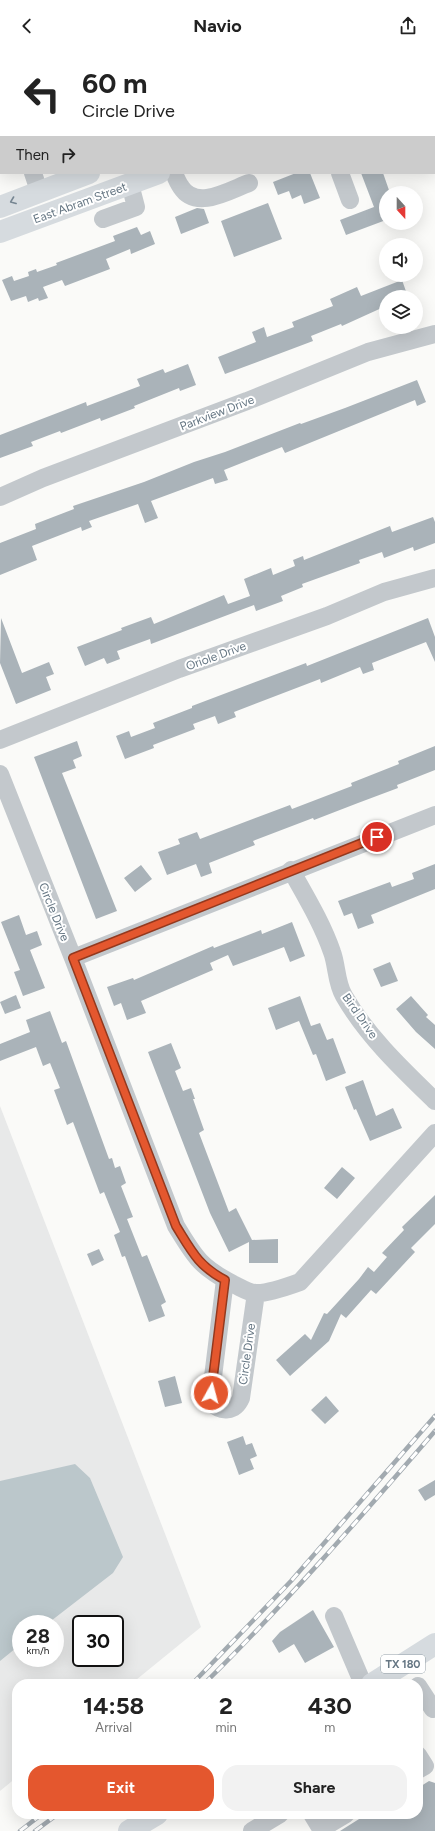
<!DOCTYPE html>
<style>
:root{--surface:#fff;--page:#f2f2f2;--text:#222;--muted:#767676;--accent:#e4572e}
body{margin:0;font-family:Figtree,sans-serif;background:var(--page);color:var(--text);height:100vh;display:flex;flex-direction:column;font-size:15px;white-space:nowrap}
*{box-sizing:border-box;margin:0}
p{font-size:13px;color:var(--muted)}
.icon{flex:none;width:22px;height:22px;fill:none;stroke:currentColor;stroke-width:2;stroke-linecap:round;stroke-linejoin:round}
.map{position:relative;flex:1;overflow:hidden}
.panel{position:absolute;left:12px;top:1627px;width:411px;height:140px;display:flex;flex-direction:column;background:var(--surface);border-radius:16px;box-shadow:0 4px 16px #0002}
.panel>*{flex:none}
.top-card{position:absolute;left:0px;top:0px;width:435px;height:122px;box-shadow:0 4px 16px #0002;background:#fff;color:var(--text);overflow:hidden}
.needle{width:26px;rotate:159deg}
.controls{position:absolute;left:379px;top:134px;display:grid;gap:8px}
.controls a{display:grid;place-items:center;width:44px;height:44px;border-radius:50%;background:var(--surface);box-shadow:0 4px 16px #0002;font-size:20px}
.speed{position:absolute;left:12px;top:1563px;display:flex;gap:8px;font-size:20px;font-weight:700;text-align:center}
.speed>*{display:grid;place-content:center;width:52px;height:52px;border-radius:50%;background:var(--surface);box-shadow:0 4px 16px #0002;line-height:1}
.speed small{font-size:10px;font-weight:400}
.speed .limit{border:2px solid #111;border-radius:6px;background:#fff;color:#111}
.pin{position:absolute;display:grid;place-items:center;width:34px;height:34px;color:#fff;margin:-17px;border:2px solid #fff;border-radius:50%;box-shadow:0 1px 4px #0007}
.me{position:absolute;width:44px;margin:-22px;rotate:7deg;stroke-linejoin:round;filter:drop-shadow(0 0 3px #0008)}
.turn{display:flex;align-items:center;gap:14px;height:84px;padding:0 16px;font-size:18px}
.turn .icon{width:52px;height:52px;stroke-width:2.5}
.turn b{display:block;font-size:28px;line-height:34px}
.then{display:flex;align-items:center;height:38px;padding:0 16px;background:#0003;gap:8px;font-size:15px}
.eta{display:flex;justify-content:space-evenly;align-items:center;height:68px;text-align:center}
.eta b{font-size:24px;font-weight:700;line-height:28px}
.action{display:flex;gap:8px;margin-top:auto;padding:8px 16px}
.action a{flex:1;height:46px;border-radius:16px;background:var(--accent);color:#fff;font-size:16px;font-weight:700;line-height:46px;text-align:center}
.action a+a{background:var(--page);color:var(--text)}
header{display:flex;justify-content:space-between;align-items:center;height:52px;padding:0 16px;background:var(--surface);font-size:18px;font-weight:700}
.map>svg:first-child{display:block}
.built{fill:#e8e9e9;fill-rule:evenodd}
.water{fill:#bbc7cb}
.building{fill:#aab3b9}
.lines{fill:none;stroke-linecap:round;stroke-linejoin:round}
.minor{stroke:#c3c8cc;stroke-width:18}
.major{stroke:#d6dbdf;stroke-width:22}
.rail-casing{stroke:#a2aab0;stroke-width:4.5}
.rail{stroke:#fff;stroke-width:3;stroke-dasharray:9;stroke-linecap:butt}
.oneway{stroke:#768591}
.route-casing{stroke:#94391e;stroke-width:10}
.route{stroke:#e4572e;stroke-width:7}
.labels{text-anchor:middle;dominant-baseline:central;stroke-width:4;stroke-linejoin:round;paint-order:stroke}
.shield{fill:#fff;stroke:#939fa8;stroke-width:1}
.shield-label{font-size:11px;font-weight:bold;fill:#657683}
.street-label{font-size:12px;fill:#657683;stroke:#fff}
</style>
<header><svg class="icon" aria-label="back" viewBox="0 0 24 24"><path d="M15 5l-7 7 7 7"/></svg>Navio<svg class="icon" aria-label="share" viewBox="0 0 24 24"><path d="M12 15V3M7 8l5-5 5 5M5 13v7h14v-7"/></svg></header>
<div class="map">
<svg width="435" height="1779" viewBox="0 0 435 1779">
<rect width="100%" height="100%" fill="#fafaf8"/>
<!-- built -->
<path class="built" d="M0,1054L201,1575L131,1632H17V1725L0,1739ZM21,1572H55V1606H21ZM81,1572H115V1606H81Z"/>
<!-- water -->
<path class="water" d="M75,1412L90,1426L123,1505L113,1521L47,1572H21V1592L0,1609V1429Z"/>
<!-- building -->
<path class="building" d="M296,121H310L320,146L304,152L301,143L292,147L289,139L278,143L273,130Z
M361,121H383L390,141H386V168L346,183L340,168L374,155Z
M268,151L282,187L234,205L221,169Z
M197,156L204,157L209,171L181,182L175,165Z
M137,175L141,183L150,179L155,192L131,202L130,197L106,207L110,217L65,234L62,228L43,235L48,246L39,249L38,246L28,250L26,244L11,249L2,228L12,224L14,229L29,224L28,220L36,217L37,220L57,213L56,211L115,189L113,184Z
M402,228L408,245H386V254L342,274L341,272L311,284L313,289L225,322L218,305L256,290L252,280L264,275L267,285L294,275L292,270L333,254L330,247L357,235L361,244Z
M188,312L196,333L180,339L179,336L134,354L135,356L101,369L100,366L61,381L60,379L31,390L33,394L0,406V383L86,350L87,354L140,334L137,327L163,317L165,321Z
M417,328L426,350L417,354L415,348L285,401L282,395L224,418L228,428L215,432L213,426L151,449L158,466L145,471L138,452L89,469L92,475L82,479L81,475L32,494L37,508L0,523V491L36,477L35,472L74,457L73,454L144,430L194,410L225,400L300,371L301,372L345,356Z
M433,465L435,470V491L414,499L413,495L384,506L382,500L359,508L360,511L302,532L303,535L281,544L283,549L256,559L254,553L151,592L150,587L117,599L120,607L107,612L104,606L85,614L77,595L122,578L121,576L151,565L154,572L224,543L228,552L250,544L244,527L271,516L273,523L295,514L293,508L303,504L304,508L390,474L392,480Z
M1,566L22,621L49,610L54,622L46,625L51,638L16,652L0,611Z
M428,566L435,585V610L426,590L372,611L374,618L363,622L360,615L321,631L320,627L234,660L236,665L218,672L215,664L193,672L195,677L153,693L154,696L125,707L116,684L129,679L131,685L155,676L153,671L192,656V654L306,611L307,614Z
M77,689L82,704L73,708L76,716L62,721L117,859L96,867L34,705Z
M435,694V718L397,733L398,736L358,751L314,768L313,766L253,789L255,793L209,811L212,821L201,825L196,812L167,823L158,800L180,792L178,787L197,780L200,787L290,753L292,757L352,734L351,731L399,712L398,709Z
M435,812V837L371,863L374,871L358,877L352,861L344,864L338,849L390,830L392,835L414,827L412,821Z
M141,813L152,827L135,840L124,826Z
M19,863L26,883L37,879L42,893L30,898L45,936L23,944L14,920L20,918L1,870Z
M292,870L305,904L290,910L284,895L233,914L228,903L210,911L213,918L141,949L146,961L127,968L121,951L114,954L107,935L133,926L134,928L213,894L214,896L261,878L262,882Z
M390,910L398,929L381,935L373,917Z
M16,943L21,956L5,962L0,950Z
M300,944L311,974L320,971L327,988L333,986L346,1021L326,1029L316,1002L313,1003L299,969L276,978L268,956Z
M411,944L428,963L426,965L435,973V997L416,980L396,957Z
M50,959L62,991L66,989L109,1107L112,1106L115,1116L120,1114L126,1131L121,1134L133,1165L127,1167L142,1205L147,1203L166,1250L161,1253L165,1264L149,1270L125,1204L122,1205L114,1183L120,1180L104,1140L100,1142L73,1070L67,1073L54,1038L60,1036L50,1011L43,1014L36,995L0,1009V992L30,980L26,968Z
M171,991L181,1016L175,1019L183,1039L191,1036L195,1047H193L204,1078L199,1081L229,1160L236,1156L252,1188L278,1187V1211H249V1190L229,1200L210,1161L148,1000Z
M363,1028L376,1064L393,1056L402,1076L370,1089L356,1057L354,1058L345,1035Z
M342,1115L355,1126L337,1147L324,1136Z
M435,1143V1172L411,1196L415,1200L376,1242L371,1238L346,1266L341,1262L329,1289L290,1324L276,1308L305,1282L311,1288L324,1261L327,1262L359,1227L368,1215L374,1220L387,1205L382,1201L404,1178L402,1175Z
M99,1197L104,1208L92,1214L87,1202Z
M175,1324L182,1351L165,1355L158,1329Z
M326,1344L339,1359L325,1372L311,1358Z
M243,1384L246,1393L252,1391L257,1404L250,1407L254,1417L239,1423L227,1390Z
M435,1428V1443L425,1449L418,1438Z
M313,1558L334,1595L305,1611L294,1592L279,1601L272,1589L280,1580Z
M429,1729L435,1731V1779H340L367,1762H418V1736Z"/>
<g class="lines">
<!-- minor -->
<path class="minor" d="M33,0V1
M80,0V1
M106,1L109,0
M155,1L157,0
M0,41H1
M434,59L435,62
M33,121L39,139
M174,121C176,126 178,131 181,135C196,159 230,138 249,131
M340,121L350,148
M103,167L136,155L130,132
M0,445L43,426L247,349L368,300L435,282
M0,688L179,617L327,564L384,540L435,526
M0,722L73,906L176,1174C195,1205 199,1214 233,1232C240,1235 247,1240 255,1241C267,1242 289,1234 300,1230L435,1081
M291,818C306,845 322,871 332,900C337,913 336,931 344,944C367,984 402,1017 435,1049
M73,906L435,763
M225,1228L211,1341V1350C221,1361 235,1360 241,1346L256,1241
M334,1564L363,1632
M418,1634L433,1657L435,1656
M418,1703L425,1714L418,1718
M312,1762L321,1777L346,1762
M252,1779L280,1762"/>
<!-- major -->
<path class="major" d="M209,0V1
M411,1L414,0
M434,21H435
M0,155L89,121
M0,180L159,121
M372,1632L435,1592
M129,1779L157,1762"/>
<defs>
<path id="rail" d="M192,1632L291,1529L435,1364
M204,1632C285,1552 360,1466 435,1379
M20,1779L42,1762
M35,1779L58,1762"/>
</defs>
<!-- rail casing -->
<use href="#rail" class="rail-casing"/>
<!-- rail -->
<use href="#rail" class="rail"/>
</g>
<!-- one-way arrows -->
<defs><path id="oneway-chevron" d="M-2-3.5L2.5 0L-2 3.5" fill="none" stroke-width="1.6" stroke-linecap="round" stroke-linejoin="round"/></defs>
<use class="oneway" href="#oneway-chevron" transform="translate(13 149) rotate(159)"/>
<g class="lines">
<defs>
<path id="route" d="M211,1341L225,1228C198,1214 191,1198 176,1174L73,906L377,785"/>
</defs>
<!-- route casing -->
<use href="#route" class="route-casing"/>
<!-- route -->
<use href="#route" class="route"/>
</g>
<g class="labels">
<!-- shield labels -->
<rect class="shield" x="381" y="1603" width="44" height="18" rx="3"/>
<g class="shield-label">
<text x="403" y="1612">TX 180</text>
</g>
<!-- street labels -->
<g class="street-label">
<text transform="translate(80 151) rotate(-20)">East Abram Street</text>
<text transform="translate(217 361) rotate(-21)">Parkview Drive</text>
<text transform="translate(216 604) rotate(-20)">Oriole Drive</text>
<text transform="translate(54 860) rotate(68)">Circle Drive</text>
<text transform="translate(360 964) rotate(55)">Bird Drive</text>
<text transform="translate(247 1302) rotate(-82)">Circle Drive</text>
</g>
</g>
</svg>
<div class="controls">
<a><svg class="needle" viewBox="-14 -14 28 28"><path d="M0-13l5 13h-10z" fill="#e53935"/><path d="M0 13l5-13h-10z" fill="#767676"/></svg></a>
<a><svg class="icon" aria-label="sound" viewBox="0 0 24 24"><path d="M4 9h4l5-4v14l-5-4H4zM17 9q2 3 0 6"/></svg></a>
<a><svg class="icon" aria-label="layers" viewBox="0 0 24 24"><path d="M12 4l9 5-9 5-9-5zM3 14l9 5 9-5"/></svg></a>
</div>
<div class="speed"><div>28<small>km/h</small></div><div class="limit">30</div></div>
<div class="pin" style="left:377px;top:785px;background:#d93025"><svg class="icon" aria-label="arrive" viewBox="0 0 24 24"><path d="M6 21V4h12l-3 4 3 4H6"/></svg></div>
<svg class="me" style="left:211px;top:1341px" viewBox="-20 -20 40 40"><circle r="17" fill="#e4572e" stroke="#fff" stroke-width="3"/><path d="M0-11L8 9 0 5-8 9z" fill="#fff"/></svg>
<div class="top-card">
<div class="turn"><svg class="icon" aria-label="left" viewBox="0 0 24 24"><path d="M17 20v-9H6M10 6l-5 5 5 5"/></svg><div><b>60 m</b>Circle Drive</div></div>
<div class="then">Then<svg class="icon" aria-label="right" viewBox="0 0 24 24"><path d="M7 20v-9h11M14 6l5 5-5 5"/></svg></div>
</div>
<section class="panel">
<div class="eta">
<div><b>14:58</b><p>Arrival</p></div>
<div><b>2</b><p>min</p></div>
<div><b>430</b><p>m</p></div>
</div>
<div class="action"><a>Exit</a><a>Share</a></div>
</section>
</div>
